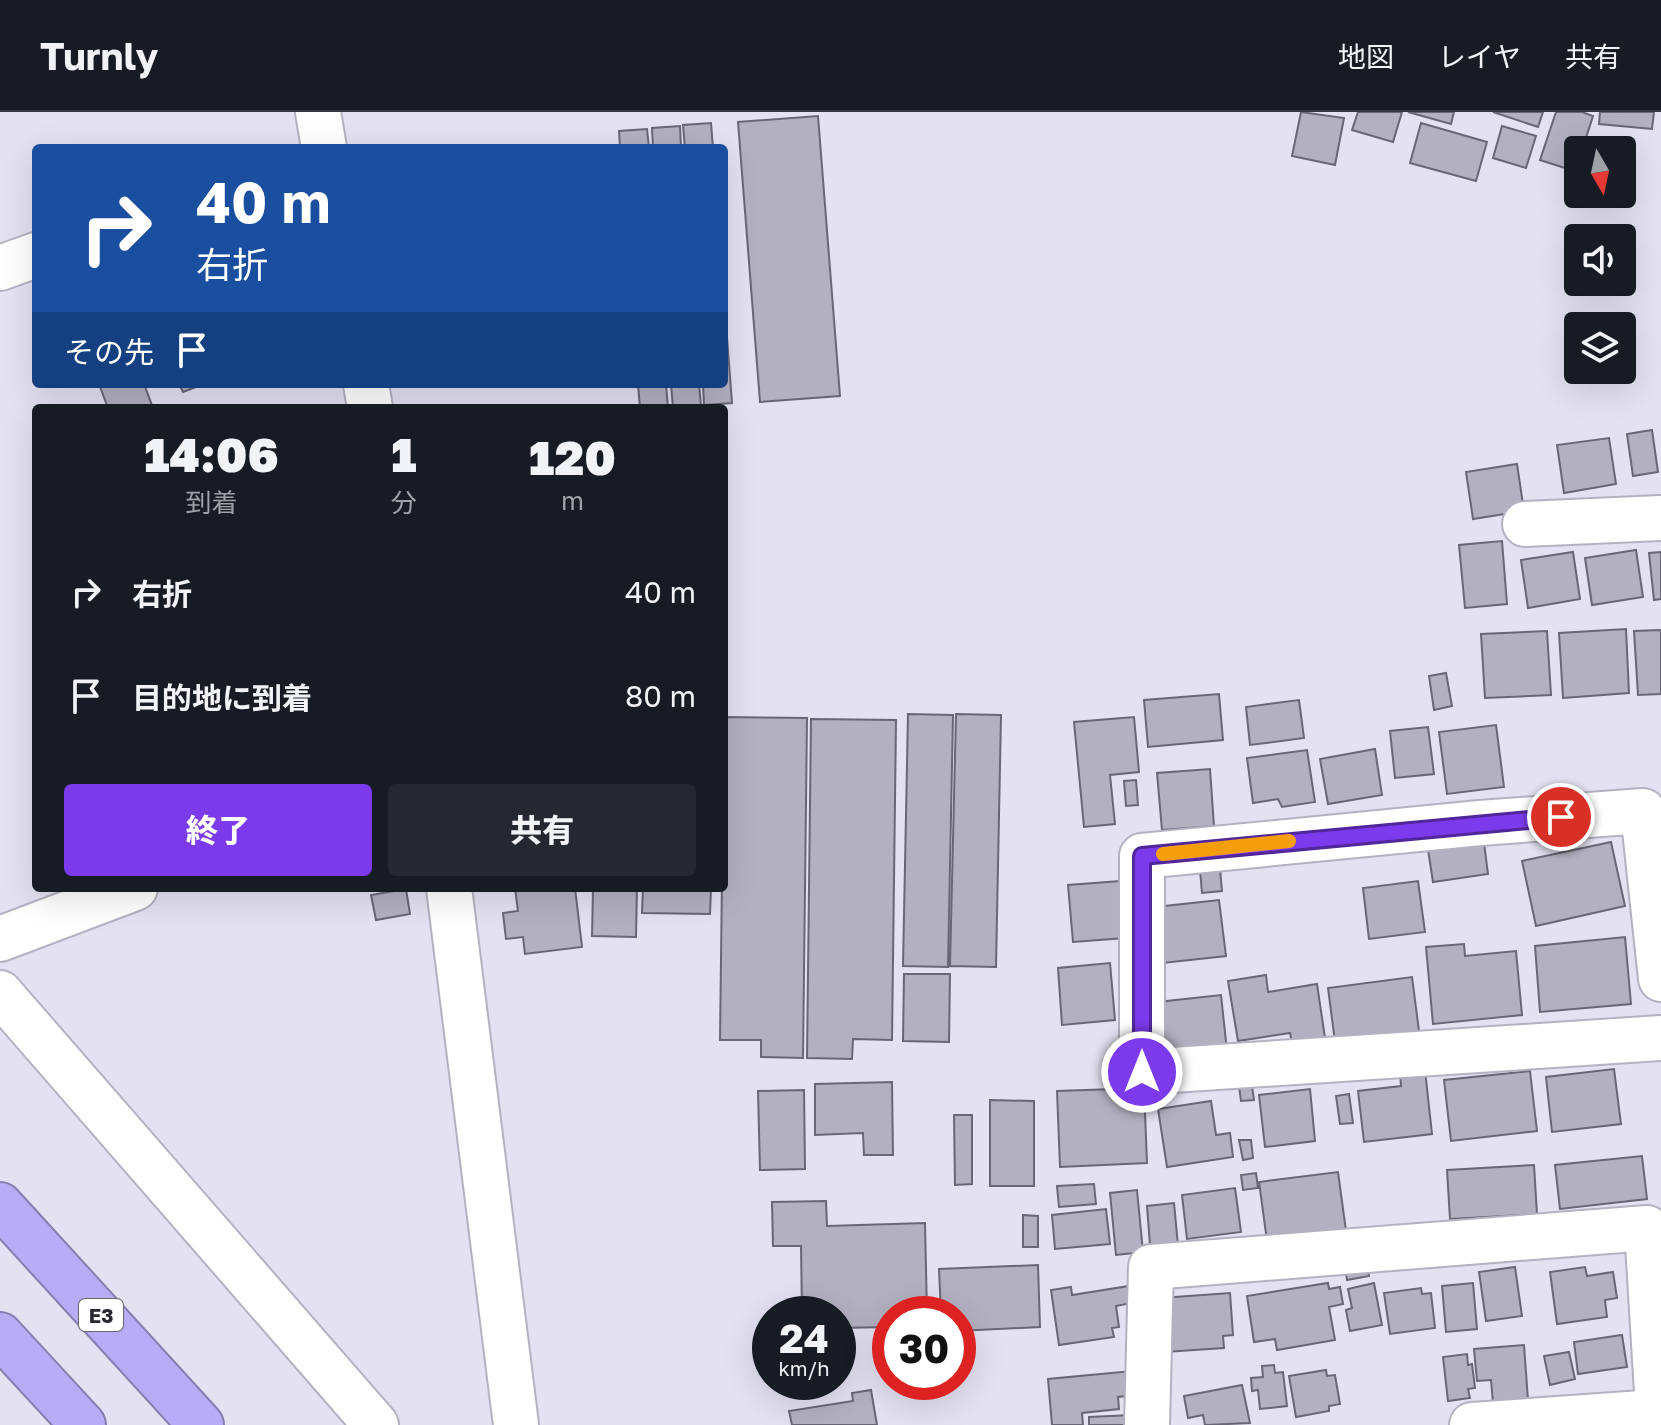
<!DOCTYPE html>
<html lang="ja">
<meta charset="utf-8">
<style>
:root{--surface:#171b24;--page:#242831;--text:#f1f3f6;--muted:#9ea1a6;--line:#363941;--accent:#7c3aed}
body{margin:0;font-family:"Golos Text","Noto Sans JP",sans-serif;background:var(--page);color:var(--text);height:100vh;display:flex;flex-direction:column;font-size:30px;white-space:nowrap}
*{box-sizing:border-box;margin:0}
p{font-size:26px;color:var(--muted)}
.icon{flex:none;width:44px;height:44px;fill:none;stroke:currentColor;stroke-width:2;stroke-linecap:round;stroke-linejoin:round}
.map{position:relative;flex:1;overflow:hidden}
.details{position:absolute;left:32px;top:292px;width:696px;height:488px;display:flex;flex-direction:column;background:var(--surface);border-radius:8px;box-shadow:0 8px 32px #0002}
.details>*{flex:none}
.hud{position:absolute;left:32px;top:32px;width:696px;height:244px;border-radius:8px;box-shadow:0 8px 32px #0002;background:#1a4fa0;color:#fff;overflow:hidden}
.needle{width:52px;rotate:171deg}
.buttons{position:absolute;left:1564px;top:24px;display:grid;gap:16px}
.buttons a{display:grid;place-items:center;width:72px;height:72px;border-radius:8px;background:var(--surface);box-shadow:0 8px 32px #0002;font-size:40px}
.speed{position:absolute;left:752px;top:1184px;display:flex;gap:16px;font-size:40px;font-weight:700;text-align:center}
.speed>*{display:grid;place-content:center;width:104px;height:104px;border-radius:50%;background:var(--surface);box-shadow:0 8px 32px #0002;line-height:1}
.speed small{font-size:20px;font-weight:400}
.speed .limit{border:12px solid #d22;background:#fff;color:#111}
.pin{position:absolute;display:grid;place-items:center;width:68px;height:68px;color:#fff;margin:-34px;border:4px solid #fff;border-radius:50%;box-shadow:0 2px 8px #0007}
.me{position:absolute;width:88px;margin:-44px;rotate:0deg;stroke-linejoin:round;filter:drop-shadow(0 0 6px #0008)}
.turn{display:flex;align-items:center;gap:28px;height:168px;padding:0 32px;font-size:36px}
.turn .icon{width:104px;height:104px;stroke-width:2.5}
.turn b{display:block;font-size:56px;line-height:68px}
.then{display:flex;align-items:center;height:76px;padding:0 32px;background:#0003;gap:16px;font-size:30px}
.eta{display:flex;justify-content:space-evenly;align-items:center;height:136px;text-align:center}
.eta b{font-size:48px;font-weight:800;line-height:56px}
.action{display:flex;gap:16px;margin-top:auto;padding:16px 32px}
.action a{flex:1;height:92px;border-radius:8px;background:var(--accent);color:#fff;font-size:32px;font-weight:800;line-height:92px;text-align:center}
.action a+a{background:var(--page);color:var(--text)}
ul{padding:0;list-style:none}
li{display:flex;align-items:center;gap:24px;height:104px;padding:0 32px}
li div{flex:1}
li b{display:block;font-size:30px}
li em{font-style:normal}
header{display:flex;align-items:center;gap:48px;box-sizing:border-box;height:112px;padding:0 40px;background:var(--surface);border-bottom:2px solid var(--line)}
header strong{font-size:38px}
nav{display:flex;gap:44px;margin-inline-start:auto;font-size:28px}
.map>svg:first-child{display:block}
.building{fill:#b3b1c1;stroke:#696776;stroke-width:2}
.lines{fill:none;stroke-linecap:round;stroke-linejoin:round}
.minor-casing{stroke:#b4b2c2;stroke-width:48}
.highway-casing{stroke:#877eb0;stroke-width:48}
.minor{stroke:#fff;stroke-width:44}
.highway{stroke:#b9acf6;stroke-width:44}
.route-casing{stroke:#51269a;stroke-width:20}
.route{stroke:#7c3aed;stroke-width:14}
.slow{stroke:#f59e0b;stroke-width:14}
.labels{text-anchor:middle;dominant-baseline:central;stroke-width:6;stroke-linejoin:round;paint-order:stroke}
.shield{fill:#fff;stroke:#69686d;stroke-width:2}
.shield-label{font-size:20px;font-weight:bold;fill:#29282e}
</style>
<header>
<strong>Turnly</strong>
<nav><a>地図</a><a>レイヤ</a><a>共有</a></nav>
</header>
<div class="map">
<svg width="1661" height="1313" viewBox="0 0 1661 1313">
<rect width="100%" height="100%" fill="#e4e1f2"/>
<!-- building -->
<path class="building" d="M1301,0L1344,6L1335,53L1292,44Z
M1358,0H1402L1393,30L1352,18Z
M1408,0H1454L1451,12Z
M1493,0H1543L1538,15Z
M1556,0H1582L1593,4L1582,38H1578L1574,59L1540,48Z
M1600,0H1654L1652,17L1599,12Z
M818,4L840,284L760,290L738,10Z
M711,11L713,36H685L683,13Z
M1421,11L1487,30L1476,69L1410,51Z
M680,14L681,36H653L652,16Z
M1502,14L1536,24L1526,56L1493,46Z
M647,17L649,36H620L619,19Z
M724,185L732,291L704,293L703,272H724Z
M99,272H144L153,296H108Z
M179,272H204L183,280Z
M638,272H666L668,296H640Z
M671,272H699L701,294L673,296Z
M1652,318L1658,360L1633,364L1627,322Z
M1609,326L1616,372L1564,381L1557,333Z
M1517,352L1524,399L1473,407L1466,360Z
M1502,429L1507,492L1465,496L1459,433Z
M1636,438L1643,485L1592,493L1585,446Z
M1573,440L1580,487L1528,496L1521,448Z
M1661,440V487L1654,488L1649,441Z
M1626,517L1629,581L1563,586L1559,521Z
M1661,518V582L1638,583L1634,519Z
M1547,519L1551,583L1485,586L1481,522Z
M1446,561L1452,594L1434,598L1429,564Z
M1219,582L1223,628L1148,635L1144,588Z
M1299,588L1304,626L1250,633L1246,595Z
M908,602L953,603L948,855L903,854Z
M956,602L1001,603L996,855L950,854Z
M724,605L807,606L803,946L761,945V928H720Z
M1134,605L1139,660L1110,663L1115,712L1084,715L1074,610Z
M811,607L896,608L892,928L853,927L852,947L807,946Z
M1496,613L1504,675L1447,682L1439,620Z
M1428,615L1434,662L1395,666L1390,619Z
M1375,637L1382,683L1328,692L1320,647Z
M1307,638L1315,690L1282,695L1278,687L1253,691L1247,646Z
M1210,657L1214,714L1162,718L1157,661Z
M1136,668L1138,693L1126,694L1124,669Z
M1483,723L1488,762L1433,770L1427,731Z
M1611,730L1625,794L1536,814L1522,749Z
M1219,745L1222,779L1202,781L1199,747Z
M1120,769L1125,826L1073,830L1068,773Z
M1418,769L1425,820L1369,827L1363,776Z
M515,776H575L582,835L525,842L523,825L506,827L503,801L518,799Z
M593,776H637L636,825L592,824Z
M643,776H711L710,802L642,801Z
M406,777L410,802L376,808L371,783Z
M1219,788L1226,844L1163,851L1156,795Z
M1625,825L1631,892L1540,900L1535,834Z
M1464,832L1465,844L1516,839L1522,903L1433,912L1426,835Z
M1110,851L1115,908L1062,913L1058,856Z
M904,862H950L949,930L903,929Z
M1266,863L1268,880L1317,872L1325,926L1292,931L1290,921L1238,929L1228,869Z
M1412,865L1419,919L1335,930L1328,876Z
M1221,883L1227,939L1164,946L1158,890Z
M1614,957L1621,1012L1552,1020L1546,965Z
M1425,958L1432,1022L1364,1030L1358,979L1401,974L1400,961Z
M1250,959L1254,988L1241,989L1237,960Z
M1530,959L1537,1019L1451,1029L1444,968Z
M892,970L893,1043H864L863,1021L815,1023V972Z
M1144,976L1147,1051L1060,1055L1057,979Z
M1310,977L1315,1029L1265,1035L1259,983Z
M804,978L805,1057L760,1058L758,979Z
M1349,982L1353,1011L1340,1012L1336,984Z
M990,988L1034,989V1074H990Z
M1211,989L1216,1023L1230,1021L1233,1045L1167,1055L1158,997Z
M954,1003H972V1072L955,1073Z
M1239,1028H1251L1253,1046L1243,1048Z
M1642,1044L1647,1087L1560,1097L1555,1053Z
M1534,1053L1537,1102L1450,1107L1447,1058Z
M1338,1060L1346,1119L1267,1129L1259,1070Z
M1256,1061L1258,1076L1243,1078L1241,1063Z
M1094,1072L1096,1092L1059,1095L1057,1074Z
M1235,1076L1241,1120L1187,1127L1182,1083Z
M1137,1078L1143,1140L1116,1143L1110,1081Z
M826,1089L827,1114L925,1111L927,1202H890V1215L838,1216V1202H802L801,1134H773L772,1090Z
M1174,1091L1179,1144L1151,1146L1147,1094Z
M1106,1097L1110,1132L1055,1137L1052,1103Z
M1023,1103L1038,1104V1135H1023Z
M1366,1147L1369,1164L1347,1168L1344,1151Z
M1038,1153L1040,1215L958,1219V1202H941L939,1157Z
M1515,1155L1522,1204L1486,1209L1479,1160Z
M1585,1155L1587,1164L1613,1160L1617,1186L1605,1188L1607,1205L1557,1212L1550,1160Z
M1328,1171L1329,1177L1340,1175L1343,1192L1329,1195L1335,1228L1277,1238L1275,1227L1254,1230L1247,1184Z
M1374,1171L1382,1213L1350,1219L1346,1198L1352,1196L1348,1177Z
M1473,1171L1477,1217L1446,1220L1442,1174Z
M1129,1174L1131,1191L1116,1194L1119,1215L1112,1216L1114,1225L1059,1233L1051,1178L1071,1175L1072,1183Z
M1421,1176L1422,1182L1431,1181L1435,1216L1390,1222L1384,1181Z
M1230,1181L1233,1223L1223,1224L1224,1236L1165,1240L1161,1186Z
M1622,1223L1627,1255L1578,1262L1574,1230Z
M1524,1233L1528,1288L1493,1291L1491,1268L1477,1269L1474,1237Z
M1569,1240L1575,1267L1550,1273L1544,1244Z
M1467,1242L1468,1253L1472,1252L1475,1276L1468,1277L1470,1286L1448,1289L1443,1245Z
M1274,1253L1275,1261L1283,1260L1287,1294L1260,1297L1258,1278L1252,1279L1251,1266L1263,1265L1262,1254Z
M1326,1258L1327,1264L1335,1263L1340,1292L1329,1294V1299L1296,1305L1289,1264Z
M1132,1259L1135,1283L1118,1285L1119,1297L1082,1301L1083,1313H1052L1048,1267Z
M1242,1273L1250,1311L1205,1313L1203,1303L1188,1306L1184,1284Z
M871,1278L877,1313H792L789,1299L853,1289L852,1281Z
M1132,1303L1133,1313H1089V1305Z"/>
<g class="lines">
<defs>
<path id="minor" d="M318,0L324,36
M0,156L36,143
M366,272L370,296
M1525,412L1661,406
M449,776L516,1313
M0,827L135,776
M1661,867L1643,699L1480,711L1142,744V960L1661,926
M0,881L376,1313
M1147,1313L1151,1155L1647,1116L1659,1313
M1472,1313L1657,1300"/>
<path id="highway" d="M0,1093L201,1313
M0,1223L83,1313"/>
</defs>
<!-- minor casing -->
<use href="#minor" class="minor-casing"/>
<!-- highway casing -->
<use href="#highway" class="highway-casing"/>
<!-- minor -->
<use href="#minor" class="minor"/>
<!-- highway -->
<use href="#highway" class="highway"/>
</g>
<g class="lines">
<defs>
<path id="route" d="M1142,960V744L1561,705"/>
</defs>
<!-- route casing -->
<use href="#route" class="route-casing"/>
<!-- route -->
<use href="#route" class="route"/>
<!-- slow -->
<path class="slow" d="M1163,742L1289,729"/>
</g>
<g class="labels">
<!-- shield labels -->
<rect class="shield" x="79" y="1187" width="44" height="32" rx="6"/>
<g class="shield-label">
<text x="101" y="1203">E3</text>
</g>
</g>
</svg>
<div class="buttons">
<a><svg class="needle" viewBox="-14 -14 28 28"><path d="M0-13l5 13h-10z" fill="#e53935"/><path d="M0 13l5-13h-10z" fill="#9ea1a6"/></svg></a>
<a><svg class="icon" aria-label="sound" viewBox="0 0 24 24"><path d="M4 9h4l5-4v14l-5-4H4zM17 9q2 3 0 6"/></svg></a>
<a><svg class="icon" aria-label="layers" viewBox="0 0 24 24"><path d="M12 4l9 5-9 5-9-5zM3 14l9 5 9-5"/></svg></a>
</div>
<div class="speed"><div>24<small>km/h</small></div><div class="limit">30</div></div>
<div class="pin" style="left:1561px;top:705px;background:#d93025"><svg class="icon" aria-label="arrive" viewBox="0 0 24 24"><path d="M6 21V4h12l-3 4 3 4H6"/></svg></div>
<svg class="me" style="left:1142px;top:960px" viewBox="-20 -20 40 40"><circle r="17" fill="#7c3aed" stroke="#fff" stroke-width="3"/><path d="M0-11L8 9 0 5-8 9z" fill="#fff"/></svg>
<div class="hud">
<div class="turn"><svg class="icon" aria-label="right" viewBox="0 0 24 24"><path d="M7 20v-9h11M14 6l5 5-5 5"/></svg><div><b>40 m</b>右折</div></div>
<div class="then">その先<svg class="icon" aria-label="arrive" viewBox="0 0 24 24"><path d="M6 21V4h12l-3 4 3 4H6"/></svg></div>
</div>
<section class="details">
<div class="eta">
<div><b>14:06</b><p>到着</p></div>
<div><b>1</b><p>分</p></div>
<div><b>120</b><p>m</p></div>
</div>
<ul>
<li><svg class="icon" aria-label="right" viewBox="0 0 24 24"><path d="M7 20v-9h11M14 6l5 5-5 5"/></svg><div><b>右折</b></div><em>40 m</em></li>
<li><svg class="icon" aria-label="arrive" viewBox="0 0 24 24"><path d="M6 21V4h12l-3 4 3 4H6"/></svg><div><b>目的地に到着</b></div><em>80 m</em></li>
</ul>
<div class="action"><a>終了</a><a>共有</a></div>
</section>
</div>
